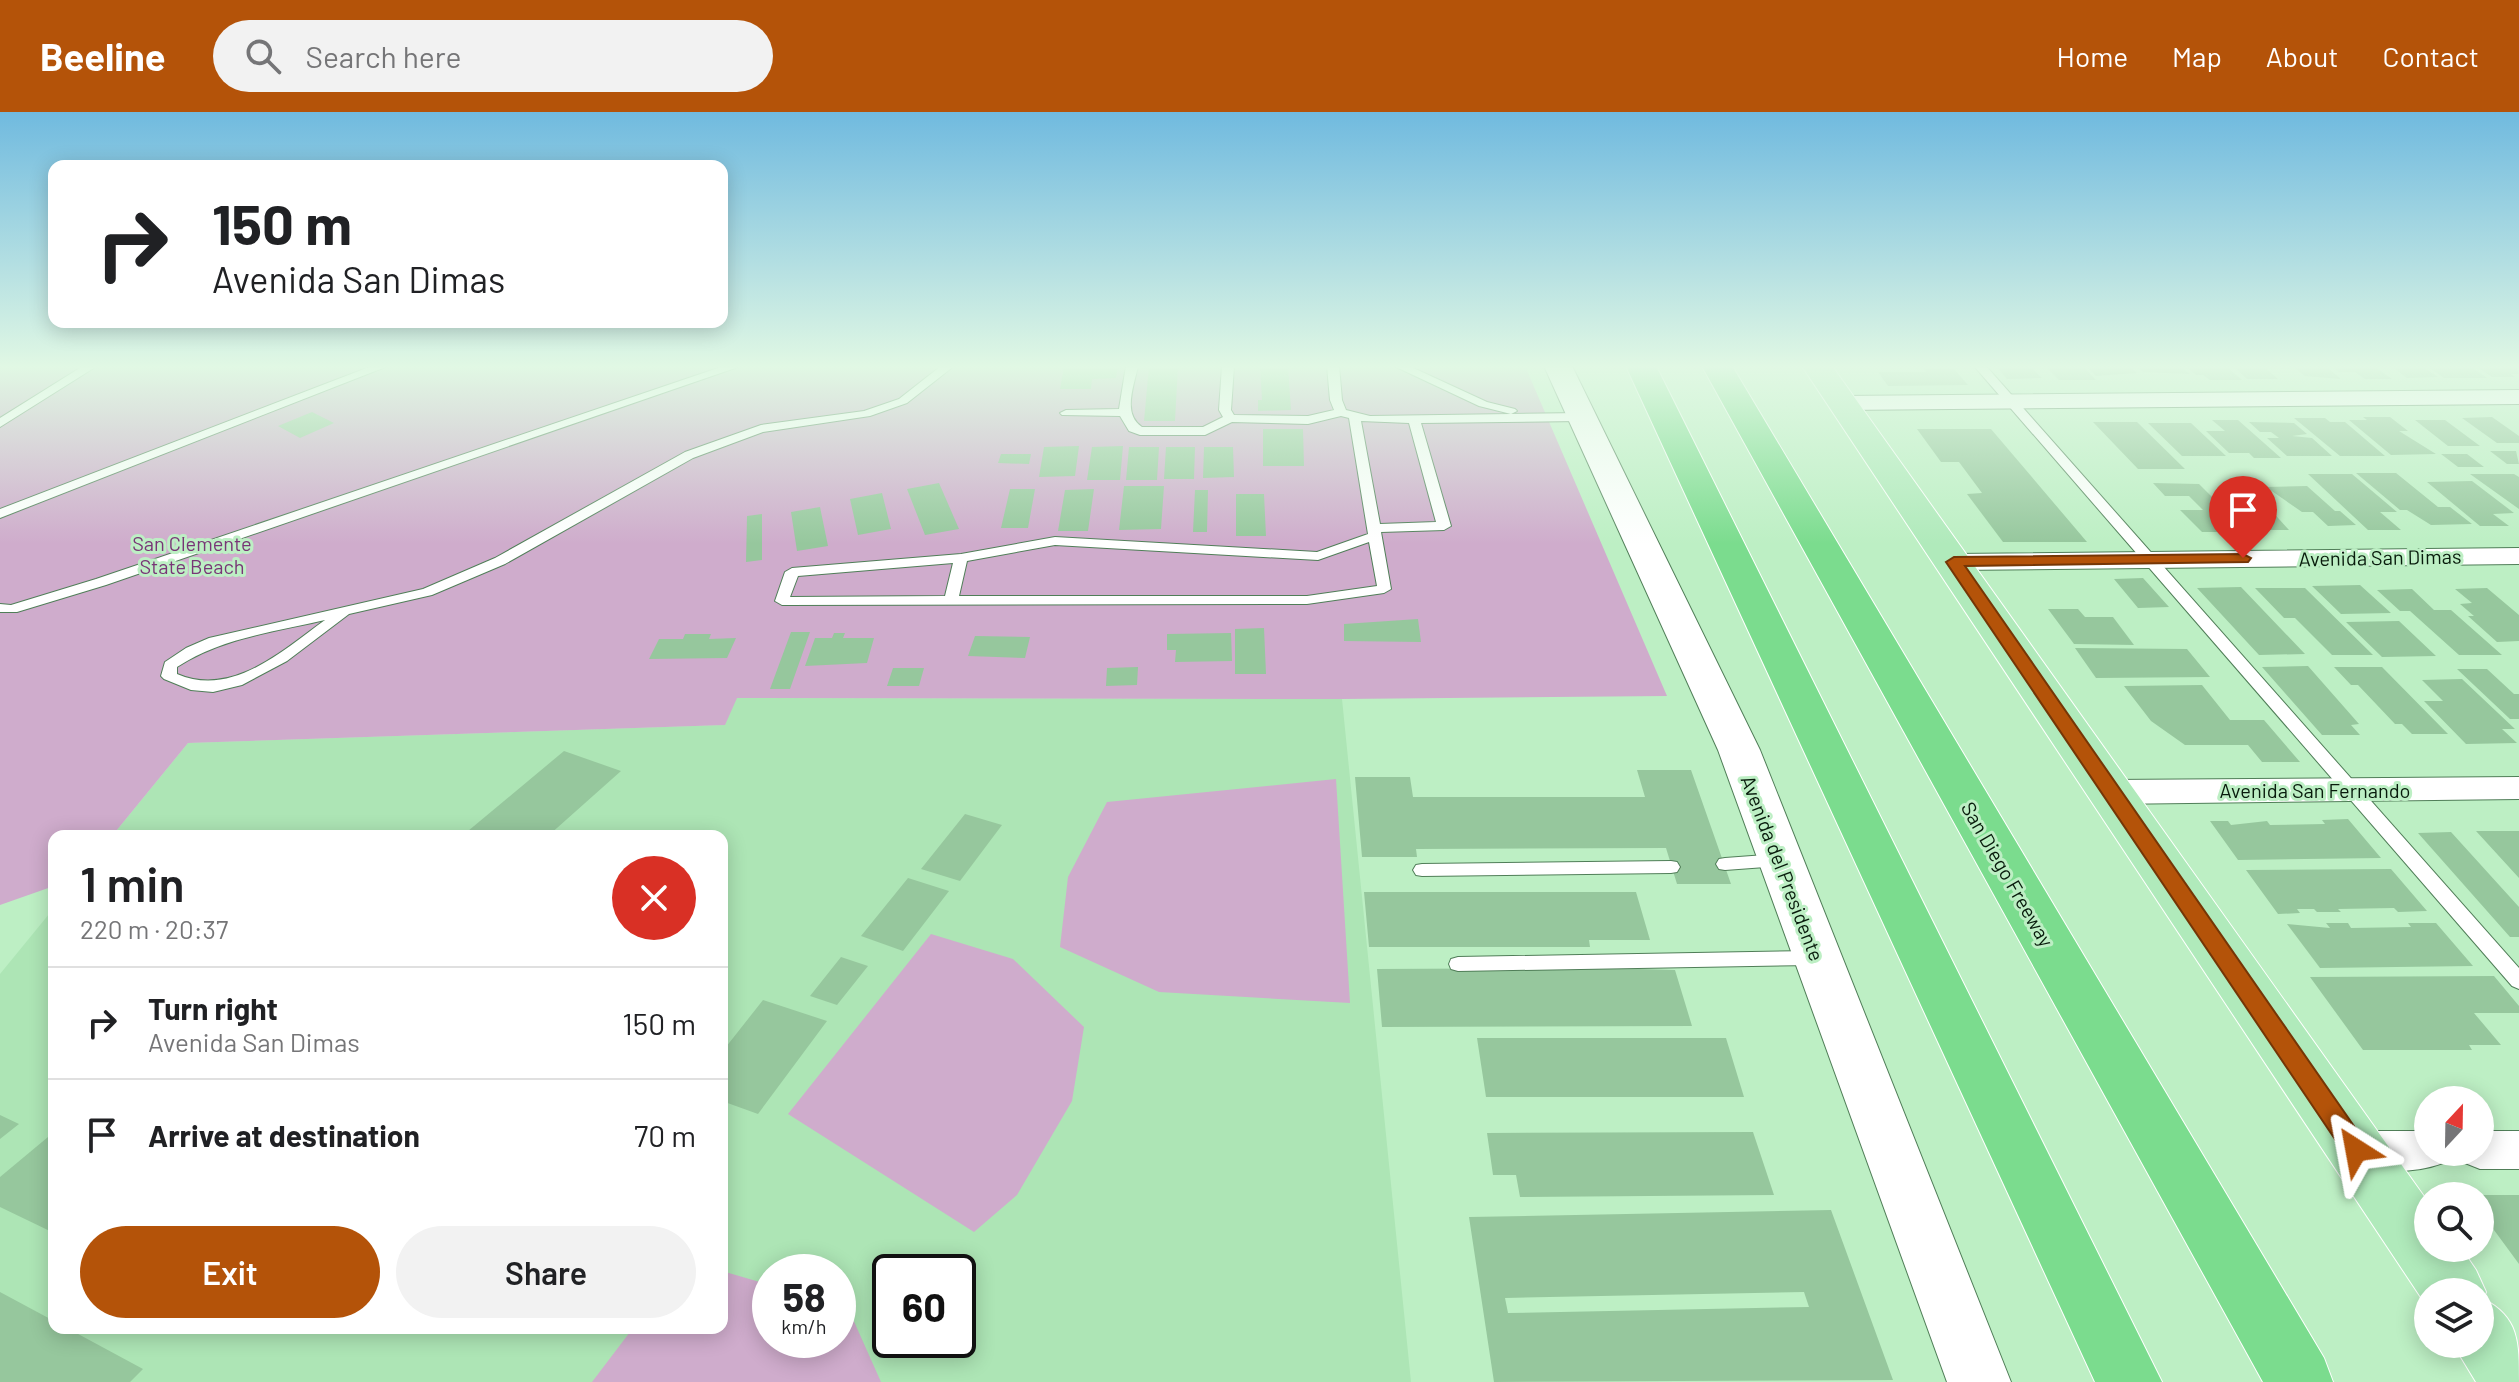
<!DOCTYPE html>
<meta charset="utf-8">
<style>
:root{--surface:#fff;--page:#f2f2f2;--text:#202124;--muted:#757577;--line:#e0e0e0;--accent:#b45309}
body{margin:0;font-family:Barlow,sans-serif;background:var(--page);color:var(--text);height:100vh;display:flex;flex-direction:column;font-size:30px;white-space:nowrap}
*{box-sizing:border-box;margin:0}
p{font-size:26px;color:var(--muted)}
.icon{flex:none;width:44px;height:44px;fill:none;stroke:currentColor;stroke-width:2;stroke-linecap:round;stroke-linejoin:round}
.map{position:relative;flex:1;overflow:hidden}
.details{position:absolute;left:48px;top:718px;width:680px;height:504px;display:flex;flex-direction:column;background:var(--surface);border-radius:16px;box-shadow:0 4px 20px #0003}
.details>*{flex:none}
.hud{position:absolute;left:48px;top:48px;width:680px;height:168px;border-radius:16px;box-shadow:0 4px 20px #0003;background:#fff;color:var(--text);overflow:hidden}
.needle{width:52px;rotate:22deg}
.controls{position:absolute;left:2414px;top:974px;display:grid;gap:16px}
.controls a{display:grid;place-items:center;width:80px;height:80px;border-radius:50%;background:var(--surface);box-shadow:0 4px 20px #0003;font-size:40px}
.speed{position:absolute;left:752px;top:1142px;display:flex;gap:16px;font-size:40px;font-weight:700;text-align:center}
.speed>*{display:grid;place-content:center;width:104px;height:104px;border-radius:50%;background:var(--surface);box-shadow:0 4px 20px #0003;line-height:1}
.speed small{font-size:20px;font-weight:400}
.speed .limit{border:4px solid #111;border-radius:12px;background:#fff;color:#111}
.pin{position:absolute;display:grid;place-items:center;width:68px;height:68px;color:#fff;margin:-82px -34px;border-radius:50% 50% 50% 0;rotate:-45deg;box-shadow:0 0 8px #0007}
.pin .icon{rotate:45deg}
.me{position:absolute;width:88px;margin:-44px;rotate:326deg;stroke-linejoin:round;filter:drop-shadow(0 0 6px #0008)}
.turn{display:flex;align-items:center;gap:28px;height:168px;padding:0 32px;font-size:36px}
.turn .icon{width:104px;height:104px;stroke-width:2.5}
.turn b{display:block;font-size:56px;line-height:68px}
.round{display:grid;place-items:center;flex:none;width:84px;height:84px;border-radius:42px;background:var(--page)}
.headline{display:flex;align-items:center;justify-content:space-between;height:136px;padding:0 32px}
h1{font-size:48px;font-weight:600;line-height:60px}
.cta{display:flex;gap:16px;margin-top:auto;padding:16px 32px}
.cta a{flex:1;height:92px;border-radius:48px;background:var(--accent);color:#fff;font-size:32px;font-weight:600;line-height:92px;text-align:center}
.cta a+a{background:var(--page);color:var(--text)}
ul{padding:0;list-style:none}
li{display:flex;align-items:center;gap:24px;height:112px;padding:0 32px;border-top:2px solid var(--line)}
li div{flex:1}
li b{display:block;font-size:30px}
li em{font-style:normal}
header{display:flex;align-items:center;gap:48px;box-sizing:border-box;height:112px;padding:0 40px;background:var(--accent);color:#fff}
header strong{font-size:38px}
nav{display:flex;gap:44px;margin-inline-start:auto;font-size:28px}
.search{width:560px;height:72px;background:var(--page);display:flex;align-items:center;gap:20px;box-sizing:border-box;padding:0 28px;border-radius:44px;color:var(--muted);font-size:30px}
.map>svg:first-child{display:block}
.built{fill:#ade5b5;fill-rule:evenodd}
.green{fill:#cfaccc}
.building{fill:#96c79d;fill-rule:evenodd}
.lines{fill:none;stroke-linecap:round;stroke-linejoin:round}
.service-casing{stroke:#507e58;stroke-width:2}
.minor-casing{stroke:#507e58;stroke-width:2}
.tertiary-casing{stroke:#507e58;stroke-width:2}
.primary-casing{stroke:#fff;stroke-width:2}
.motorway-casing{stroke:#fff;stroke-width:2}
.service{fill:#fff;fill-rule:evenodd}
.minor{fill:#fff;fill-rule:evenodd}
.tertiary{fill:#fff;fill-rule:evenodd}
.primary{fill:#b0eabb;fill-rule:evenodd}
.motorway{fill:#7bdc8e;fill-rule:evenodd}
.route{fill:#b45309;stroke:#753606;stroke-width:2}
.labels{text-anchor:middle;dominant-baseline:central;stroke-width:6;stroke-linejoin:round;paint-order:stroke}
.park-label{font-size:20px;fill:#783576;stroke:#bdefc4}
.street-label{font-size:20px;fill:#081b0c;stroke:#bdefc4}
</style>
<header>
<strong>Beeline</strong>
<div class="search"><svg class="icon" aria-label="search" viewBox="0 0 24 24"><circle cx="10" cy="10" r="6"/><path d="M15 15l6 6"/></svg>Search here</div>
<nav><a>Home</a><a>Map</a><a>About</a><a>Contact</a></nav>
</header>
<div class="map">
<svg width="2519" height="1270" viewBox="0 0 2519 1270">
<rect width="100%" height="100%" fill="#bdefc4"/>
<!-- built -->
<path class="built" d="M736,586L1342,587L1411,1270H0V862L54,796V1216H722V724H112L188,631L724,613ZM770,1160H838V1228H770ZM890,1160H958V1228H890Z"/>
<!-- green -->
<path class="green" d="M0,254H1525L1667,584L1342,587L737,586L725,613L188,631L112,724H54V774L0,793Z
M1336,667L1350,891L1159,880L1060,835L1068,765L1107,690Z
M931,822L1013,847L1084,915L1072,989L1017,1083L974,1120L788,1002Z
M722,1159L770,1173V1228H838V1193L848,1196L881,1270H592L633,1216H722Z"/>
<!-- building -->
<path class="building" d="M1064,254H1118L1116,266L1092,267L1091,277H1060Z
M1149,254H1178L1175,309H1144Z
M1260,254H1288L1291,298L1258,299V288H1262Z
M1996,254H2030L2042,266L2007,267Z
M2045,254H2083L2096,268H2059Z
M2086,254H2130L2137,261L2096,264Z
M2136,254H2180L2190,262L2143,260Z
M2185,254L2227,255L2242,268H2210L2203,263H2196Z
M2233,254H2263L2278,267H2247Z
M2292,254H2325L2341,267L2305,264Z
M2331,254H2374L2392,267H2365L2355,260H2339Z
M2391,254H2422L2438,265L2407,266Z
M2427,254H2470L2487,266H2444Z
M2476,254H2516L2519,262H2511L2515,265H2492Z
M1924,257H1954L1968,273L1888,274L1878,260H1926Z
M312,300L334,311L300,326L278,314Z
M2363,305H2390L2408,319H2399L2436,342L2391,343L2349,308H2367Z
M2492,305L2519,324V331H2497L2462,306Z
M2294,306H2325L2330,310H2345L2385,344H2340Z
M2212,308H2238L2281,346H2254L2249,341H2229L2206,319H2225Z
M2415,308H2445L2480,334H2448Z
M2093,310H2137L2185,357H2138Z
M2249,310L2294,311L2307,322L2292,324L2312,326L2332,344H2287L2267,326H2279L2271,320H2260Z
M2148,311H2191L2226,344H2182Z
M1263,317H1303L1304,354H1263Z
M1917,317H1991L2087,430H2003L1967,382L1982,381L1959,350H1941Z
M1079,334L1075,364L1039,365L1044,335Z
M1123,334L1120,368H1087L1092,335Z
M1129,335H1159L1157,368H1126Z
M1166,335H1195L1194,367H1164Z
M1204,335H1233L1234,365L1203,366Z
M2490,339H2516L2519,352H2507Z
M1001,342H1031L1029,352L998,351Z
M2441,342H2467L2484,355H2458Z
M2356,361H2396L2438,395H2450L2472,412L2431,413L2407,398H2400Z
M2308,362H2352L2397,400H2380L2401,418H2368Z
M2470,362H2514L2519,365V397Z
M2472,369L2514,401L2493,402L2509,414H2480L2427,370Z
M939,371L959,417L925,423L907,377Z
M2153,371L2199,372L2247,420H2202L2180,398H2203L2189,384H2165Z
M1124,374H1164L1161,417L1119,418Z
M2251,374L2264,383H2260L2264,387L2260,386L2289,418H2254L2221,386H2228L2217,375Z
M2307,374L2335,399H2340L2356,413L2328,414L2313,400H2302L2266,375Z
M1010,377H1035L1028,416H1001Z
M1094,377L1088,419H1058L1065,378Z
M1195,378H1208L1207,420H1193Z
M882,381L891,417L858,423L850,387Z
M1236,382H1264L1266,424H1236Z
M820,395L828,434L797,439L791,400Z
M762,402V448L746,450L747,404Z
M2143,466L2169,495L2138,496L2114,467Z
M2360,473L2391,501L2341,502L2312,474Z
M2241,475L2305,542L2259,543L2197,476Z
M2255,476H2305L2373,543H2332L2295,506H2284Z
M2487,476L2519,503V529L2497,530L2468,504H2474L2460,492L2472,491L2455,477Z
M2412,477L2434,498H2451L2502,543H2459L2410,499H2400L2377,478Z
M2048,497H2078L2085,505H2113L2134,533L2074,532Z
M1418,507L1421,530L1344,529V512Z
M2399,509L2436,544L2382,545L2346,510Z
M1264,516L1266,562H1235V517Z
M791,520H810L790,577H770Z
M834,521H845L843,526H874L867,551L805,554L815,526H832Z
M1231,521L1232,549L1175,550L1176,538H1167V522Z
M685,522H711L709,527L736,526L727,546L649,547L659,527H683Z
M975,524L1030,525L1025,546L968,544Z
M2075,536L2187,537L2210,565L2096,566Z
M2308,554L2359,612L2351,613L2360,623H2322L2262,555Z
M1138,555L1137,573L1106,574L1107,556Z
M2334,555H2382L2448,622H2412L2402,612H2395L2358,573H2351Z
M893,556H924L919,574H887Z
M2457,557H2487L2514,582H2519V607H2510Z
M2462,567L2515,617H2502L2517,631L2466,632L2424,589H2443L2422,568Z
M2202,573L2230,608H2264L2300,650H2262L2248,633H2185L2151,609L2124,574Z
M564,639L621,659L548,724H462Z
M1637,658H1691L1731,772H1677L1666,736L1416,737L1417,745H1362L1355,665H1410L1413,685H1645Z
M965,702L1002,713L960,769L921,757Z
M2348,707L2381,746L2238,748L2210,709H2228L2231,713L2267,709L2270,713L2325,712L2322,708Z
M2476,719H2519V766Z
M2451,720L2519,795V825H2510L2418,721Z
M2391,757L2427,799L2398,800L2394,796L2338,797L2341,800H2317L2314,797H2297L2300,801L2278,802L2246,758Z
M908,766L949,779L903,839L861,824Z
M1364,780H1636L1650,828H1589L1590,835H1369Z
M2326,811H2348L2351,816L2411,815L2408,811H2436L2473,854L2320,856L2287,812L2330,816Z
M841,845L868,854L837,893L810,884Z
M1605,856L1675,858L1692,914L1382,915L1377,857Z
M2494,864L2519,894V901H2474L2501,933H2469L2472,938H2363L2310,865Z
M763,888L827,909L758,1002L722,989V940Z
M1477,926H1726L1744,985H1486Z
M0,1003L19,1012L0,1027Z
M54,1020V1121L0,1095V1065Z
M1753,1020L1774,1083L1520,1085L1516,1063H1493L1487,1021Z
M2480,1083H2519V1152L2480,1099Z
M1831,1098L1893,1268L1494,1270L1469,1105ZM1804,1180L1809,1195L1508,1201L1505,1186Z
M0,1180L54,1209V1216H67L143,1257L130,1270H0Z"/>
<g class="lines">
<defs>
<path id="service" d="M83,254H97L0,315V306Z
M372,254H388L0,406V397Z
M724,254H741L106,473L17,500H0V492L11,493L96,467Z
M941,254H954L907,291L870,304L763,320L693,346L505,452L432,483L349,502L287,549L242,573L213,580L191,578L164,567L161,564L165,550L186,536L209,526L423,477L495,446L685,340L761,313L864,299L899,287ZM325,508C282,539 232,586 177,562V555C221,526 274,520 325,508Z
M1126,254H1138C1134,274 1122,302 1142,315H1203L1223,305L1219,298L1222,254H1234L1231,298L1234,303L1308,304L1334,298L1330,288L1327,254H1339L1342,288L1346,298L1370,304L1511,302L1479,294L1394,254H1409L1487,290L1515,297L1517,299L1511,302L1580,301L1586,305L1580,309L1421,311L1451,414L1444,418L1381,420L1391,477L1384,481L1307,492L782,493L775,489L785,460L792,456L961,442L1055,425L1317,440L1368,422L1349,306L1341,304L1308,312L1232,310L1205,323H1140L1129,319L1120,304L1062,303L1060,301L1066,298L1119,297ZM1361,309L1409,311L1436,410L1380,412ZM1369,430L1377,474L1307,484H959L967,449L1055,433L1318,448ZM953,451L945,484L790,485L798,464Z
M1974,254H1986L2519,856V877L2512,874Z
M1779,742L1785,743L1788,748L1785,753L1779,754L1725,758L1719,757L1716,752L1719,747L1725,746Z
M1671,749L1677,750L1680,755L1677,760L1671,761L1422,764L1416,763L1413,758L1416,753L1422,752Z
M1812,839L1819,841L1821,846L1819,851L1812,853L1458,859L1451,857L1449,852L1451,847L1458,845Z"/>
<path id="minor" d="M2519,278V292L1841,298L1833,296L1829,291L1833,286L1841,284Z
M2519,436V452L1954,458L1944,456L1940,450L1944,444L1954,442Z
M2519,665V687L2110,692L2098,688L2093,680L2098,672L2110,668Z
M2356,1019H2428V1040H2448L2443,1051C2415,1062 2369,1062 2341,1051L2335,1038L2341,1025Z
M2480,1019H2519V1057H2480L2465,1051L2460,1040H2480Z"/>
<path id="tertiary" d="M1544,254H1572L1760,638L2011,1270H1947L1718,638Z"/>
<path id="primary" d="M1802,254H1832L2428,1090V1136H2461L2476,1158L2486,1180L2483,1187C2519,1205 2519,1230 2519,1270H2476L2453,1232H2480V1180H2428V1196Z"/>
<path id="motorway" d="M1626,254H1656L2162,1270H2095Z
M1702,254H1732L2324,1246L2333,1270H2263Z"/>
</defs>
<!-- service casing -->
<use href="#service" class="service-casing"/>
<!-- minor casing -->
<use href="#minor" class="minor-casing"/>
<!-- tertiary casing -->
<use href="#tertiary" class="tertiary-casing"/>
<!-- primary casing -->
<use href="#primary" class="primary-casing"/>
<!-- motorway casing -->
<use href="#motorway" class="motorway-casing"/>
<!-- service -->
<use href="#service" class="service"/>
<!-- minor -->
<use href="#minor" class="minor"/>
<!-- tertiary -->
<use href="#tertiary" class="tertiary"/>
<!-- primary -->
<use href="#primary" class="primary"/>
<!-- motorway -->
<use href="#motorway" class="motorway"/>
</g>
<!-- sky -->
<linearGradient id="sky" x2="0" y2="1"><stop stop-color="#70badf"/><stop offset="0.59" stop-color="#e1f8e4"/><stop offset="1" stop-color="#e1f8e4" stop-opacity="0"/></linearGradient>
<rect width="2519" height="432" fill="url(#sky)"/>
<!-- route -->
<path class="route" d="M2243,442L2251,446L2248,450L1965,454L2365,1030L2368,1038L2365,1045L2356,1049L2347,1045L1946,450L1954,445Z"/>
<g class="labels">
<!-- park labels -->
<g class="park-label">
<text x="192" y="431">San Clemente<tspan x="192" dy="23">State Beach</tspan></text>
</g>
<!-- street labels -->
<g class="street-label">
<text transform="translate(2380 445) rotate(-1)">Avenida San Dimas</text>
<text x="2315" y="678">Avenida San Fernando</text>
<text transform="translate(1783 756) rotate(69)">Avenida del Presidente</text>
<text transform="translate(2008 762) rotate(60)">San Diego Freeway</text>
</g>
</g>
</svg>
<div class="controls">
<a><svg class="needle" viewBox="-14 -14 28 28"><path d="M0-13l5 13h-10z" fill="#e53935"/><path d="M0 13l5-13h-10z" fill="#757577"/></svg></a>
<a><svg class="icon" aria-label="search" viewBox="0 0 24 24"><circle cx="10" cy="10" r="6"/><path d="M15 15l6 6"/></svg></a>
<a><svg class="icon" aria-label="layers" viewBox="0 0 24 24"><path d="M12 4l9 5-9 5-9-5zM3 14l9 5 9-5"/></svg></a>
</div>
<div class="speed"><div>58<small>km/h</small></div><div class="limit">60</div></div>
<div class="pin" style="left:2243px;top:446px;background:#d93025"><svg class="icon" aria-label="arrive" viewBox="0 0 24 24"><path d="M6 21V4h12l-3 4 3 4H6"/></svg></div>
<svg class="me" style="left:2356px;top:1038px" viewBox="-20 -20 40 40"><path d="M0-17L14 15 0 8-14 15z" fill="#b45309" stroke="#fff" stroke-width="4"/></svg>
<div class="hud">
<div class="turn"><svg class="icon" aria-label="right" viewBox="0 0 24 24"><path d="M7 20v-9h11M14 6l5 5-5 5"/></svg><div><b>150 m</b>Avenida San Dimas</div></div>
</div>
<section class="details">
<div class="headline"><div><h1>1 min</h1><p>220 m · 20:37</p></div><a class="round" style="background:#d93025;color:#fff"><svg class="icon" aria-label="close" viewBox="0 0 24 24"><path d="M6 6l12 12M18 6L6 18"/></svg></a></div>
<ul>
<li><svg class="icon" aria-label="right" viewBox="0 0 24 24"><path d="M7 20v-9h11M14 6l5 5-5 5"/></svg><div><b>Turn right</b><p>Avenida San Dimas</p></div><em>150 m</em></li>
<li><svg class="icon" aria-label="arrive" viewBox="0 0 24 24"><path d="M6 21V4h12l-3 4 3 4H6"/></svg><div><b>Arrive at destination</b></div><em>70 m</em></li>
</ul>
<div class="cta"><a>Exit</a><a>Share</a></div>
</section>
</div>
